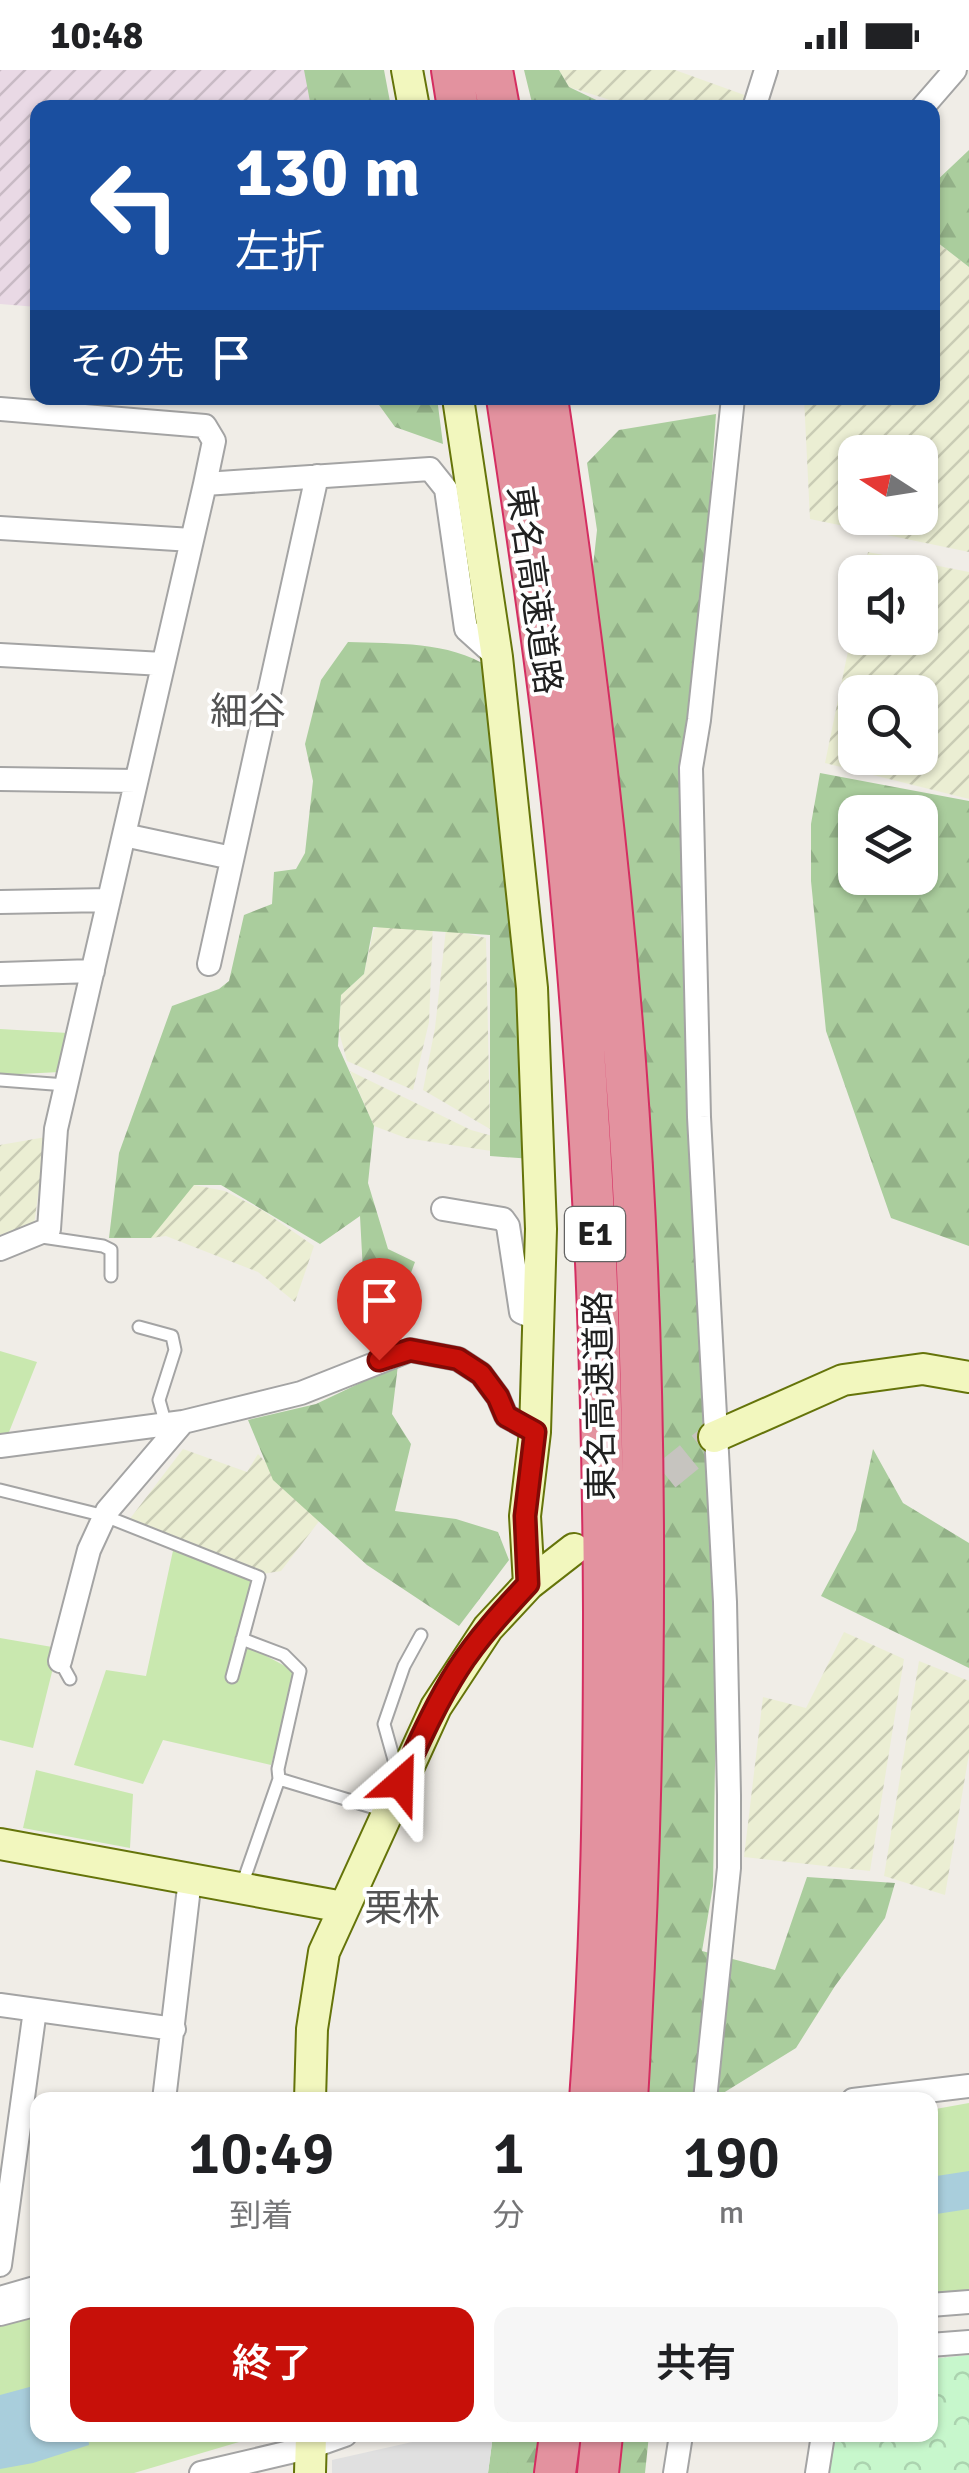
<!DOCTYPE html>
<html lang="ja">
<meta charset="utf-8">
<style>
:root{--surface:#fff;--page:#f6f6f6;--text:#202124;--muted:#757577;--accent:#c71009}
body{margin:0;font-family:Signika,"Noto Sans JP",sans-serif;background:var(--page);color:var(--text);height:100vh;display:flex;flex-direction:column;font-size:38px;white-space:nowrap}
*{box-sizing:border-box;margin:0}
p{font-size:32px;color:var(--muted)}
.icon{flex:none;width:55px;height:55px;fill:none;stroke:currentColor;stroke-width:2;stroke-linecap:round;stroke-linejoin:round}
.map{position:relative;flex:1;overflow:hidden}
.drawer{position:absolute;left:30px;top:2022px;width:908px;height:350px;display:flex;flex-direction:column;background:var(--surface);border-radius:20px;box-shadow:0 2px 8px #0004}
.drawer>*{flex:none}
.guide{position:absolute;left:30px;top:30px;width:910px;height:305px;border-radius:20px;box-shadow:0 2px 8px #0004;background:#1a4fa0;color:#fff;overflow:hidden}
.needle{width:65px;rotate:282deg}
.tools{position:absolute;left:838px;top:365px;display:grid;gap:20px}
.tools a{display:grid;place-items:center;width:100px;height:100px;border-radius:20px;background:var(--surface);box-shadow:0 2px 8px #0004;font-size:50px}
.pin{position:absolute;display:grid;place-items:center;width:85px;height:85px;color:#fff;margin:-102px -42px;border-radius:50% 50% 50% 0;rotate:-45deg;box-shadow:0 0 10px #0007}
.pin .icon{rotate:45deg}
.me{position:absolute;width:110px;margin:-55px;rotate:25deg;stroke-linejoin:round;filter:drop-shadow(0 0 8px #0008)}
.turn{display:flex;align-items:center;gap:35px;height:210px;padding:0 40px;font-size:45px}
.turn .icon{width:130px;height:130px;stroke-width:2.5}
.turn b{display:block;font-size:70px;line-height:85px}
.then{display:flex;align-items:center;height:95px;padding:0 40px;background:#0003;gap:20px;font-size:38px}
.eta{display:flex;justify-content:space-evenly;align-items:center;height:170px;text-align:center}
.eta b{font-size:60px;font-weight:600;line-height:70px}
.button{display:flex;gap:20px;margin-top:auto;padding:20px 40px}
.button a{flex:1;height:115px;border-radius:20px;background:var(--accent);color:#fff;font-size:40px;font-weight:600;line-height:115px;text-align:center}
.button a+a{background:var(--page);color:var(--text)}
.status{display:flex;justify-content:space-between;align-items:center;height:70px;padding:0 50px;background:var(--surface);direction:ltr}
.status svg{height:28px;fill:currentColor}
.map>svg:first-child{display:block}
.industrial{fill:url(#industrial-furrows)}
.farmland{fill:url(#farmland-furrows);fill-rule:evenodd}
.grass{fill:#c9e8af}
.forest{fill:url(#forest-firs);fill-rule:evenodd}
.park{fill:url(#park-crowns)}
.parking{fill:#e0e0e0}
.water{fill:#a9cedc}
.lines{fill:none;stroke-linecap:round;stroke-linejoin:round}
.secondary-tunnel{stroke:#c6c4bf;stroke-width:30;stroke-dasharray:30 15;stroke-linecap:butt}
.lane-casing{stroke:#a4a4a4;stroke-width:15}
.street-casing{stroke:#a4a4a4;stroke-width:26}
.secondary-casing{stroke:#65740a;stroke-width:34}
.highway-casing{stroke:#d42e61;stroke-width:44}
.lane{stroke:#fff;stroke-width:11}
.street{stroke:#fff;stroke-width:22}
.secondary{stroke:#f2f7be;stroke-width:30}
.highway{stroke:#e3929f;stroke-width:40}
.route-casing{stroke:#810a06;stroke-width:25}
.route{stroke:#c71009;stroke-width:18}
.labels{text-anchor:middle;dominant-baseline:central;stroke-width:8;stroke-linejoin:round;paint-order:stroke}
.shield{fill:#fff;stroke:#636363;stroke-width:2.5}
.shield-label{font-size:32px;font-weight:bold;fill:#202020}
.street-label{font-size:35px;fill:#202020;stroke:#fff}
.neighbourhood-label{font-size:38px;fill:#535353;stroke:#fff}
</style>
<div class="status"><b>10:48</b><svg viewBox="0 0 49 12"><path d="M0 12V9h3v3zM5 12V6h3v6zM10 12V3h3v9zM15 12V0h3v12zM26 1h20v11H26zM47 4h2v5h-2z"/></svg></div>
<div class="map">
<svg width="969" height="2403" viewBox="0 0 969 2403">
<defs>
<pattern id="industrial-furrows" width="10" height="10" patternUnits="userSpaceOnUse" patternTransform="scale(2.5)"><rect width="10" height="10" fill="#e9d9e5"/><path d="M-1 1l2-2M0 10L10 0M9 11l2-2" fill="none" stroke="#c8bac4"/></pattern>
<pattern id="farmland-furrows" width="10" height="10" patternUnits="userSpaceOnUse" patternTransform="scale(2.5)"><rect width="10" height="10" fill="#ebeed3"/><path d="M-1 1l2-2M0 10L10 0M9 11l2-2" fill="none" stroke="#c9ccb5"/></pattern>
<pattern id="forest-firs" width="22" height="20" patternUnits="userSpaceOnUse" patternTransform="scale(2.5)"><rect width="22" height="20" fill="#aacd9d"/><path d="M5 1l3.5 6h-7zM16 11l3.5 6h-7z" fill="#92b087"/></pattern>
<pattern id="park-crowns" width="20" height="18" patternUnits="userSpaceOnUse" patternTransform="scale(2.5)"><rect width="20" height="18" fill="#c7f7cc"/><path d="M2 6a3 3 0 1 1 6 0M12 15a3 3 0 1 1 6 0" fill="none" stroke="#abd3af"/></pattern>
</defs>
<rect width="100%" height="100%" fill="#f0ede7"/>
<!-- industrial -->
<path class="industrial" d="M0,0H315L317,37L38,38L37,237L0,234Z"/>
<!-- farmland -->
<path class="farmland" d="M559,0H675L750,27L748,37H632L569,17Z
M933,169L969,197V482L810,449L804,328H932ZM855,382H920V448H855Z
M868,482L969,502V729L825,693L855,547V568H920V502H864ZM855,622H920V688H855Z
M433,852L429,952L413,1020L347,991L339,962L341,925L364,904L374,859L384,854Z
M446,859L486,868L490,1059L423,1020L435,958Z
M350,1001L471,1060L496,1067L491,1081L406,1068L374,1056Z
M46,1067L34,1155L0,1165V1075Z
M194,1115L225,1121L262,1140L314,1176L295,1232L258,1202L166,1166L151,1168L152,1160Z
M183,1379L247,1402L258,1384L320,1450L281,1501L262,1504L126,1454Z
M844,1562L904,1589L870,1801L744,1787L763,1627L806,1638Z
M919,1591L969,1611V1684L945,1825L884,1806Z"/>
<!-- grass -->
<path class="grass" d="M0,959L68,963L60,1002L0,1005Z
M0,1281L37,1292L7,1367L0,1368Z
M174,1476L256,1506L239,1571L296,1602L271,1695L163,1670L143,1714L74,1695L106,1600L146,1606Z
M0,1568L58,1578L33,1678L0,1670Z
M36,1700L133,1724L130,1778L23,1758Z
M969,2033V2230L930,2231V2040Z
M37,2239L38,2365H263L134,2403H0V2248Z"/>
<!-- forest -->
<path class="forest" d="M304,0H384L391,37H311Z
M524,0H559L569,17L611,37H533Z
M969,80V197L933,169L932,115Z
M374,328H437L443,374L395,357Z
M716,344L681,847L718,1516L713,1816L702,1881L775,1900L807,1807L895,1813L885,1848L835,1916L796,1978L720,2025L640,2030L654,1216L591,515L597,460L587,393L619,360Z
M348,572C396,574 448,571 489,597L533,1089L490,1086V865L373,857L364,904L341,925L338,976L374,1056L368,1113L388,1179L415,1192L392,1254L393,1271L367,1277L360,1146L320,1174L221,1115H194L151,1168H109L119,1083L172,936L219,919L229,911L244,845L272,834L274,802L296,799L305,783L313,711L305,674L321,610Z
M820,703L969,731V1176L891,1148L826,961L811,811V754ZM855,742H920V808H855Z
M398,1295L392,1344L411,1374L395,1441L456,1449L498,1462L509,1490L459,1556L367,1495L273,1410L248,1350L316,1334Z
M873,1379L903,1433L969,1473V1598L821,1526L856,1460Z
M493,2365H539L534,2403H488Z
M616,2365H649L645,2403H611Z"/>
<!-- park -->
<path class="park" d="M969,2285V2403H829L836,2365H930V2289Z"/>
<!-- parking -->
<path class="parking" d="M443,2365H493L488,2403H332V2390Z"/>
<!-- water -->
<path class="water" d="M969,2101V2139L930,2145V2107Z
M37,2315L38,2365H88L89,2375L33,2393L0,2399V2325Z"/>
<g class="lines">
<!-- secondary-tunnel -->
<path class="secondary-tunnel" d="M631,1434L714,1367"/>
<defs>
<path id="lane" d="M0,1010L66,1015
M42,1167L103,1176L111,1180V1206
M139,1257L172,1266L175,1280L159,1330L166,1355
M0,1420L105,1446L259,1507L232,1607
M242,1569L284,1585L300,1601L278,1699L279,1709L242,1815
M60,1591L70,1609
M398,1704L384,1654L404,1596L421,1565
M279,1709L385,1741"/>
<path id="street" d="M754,38L766,0
M922,38L955,0
M0,339L205,356L214,371L205,414
M0,458L192,470
M0,585L163,594
M0,709L136,711
M124,765L232,788
M0,832L109,830
M209,894L317,406
M0,904L93,901
M443,1139L503,1149L508,1156L521,1242L540,1250
M0,1179L49,1159L56,1059L205,414L430,399L446,419L466,559L497,587
M0,1376L183,1352L301,1323L410,1280L458,1289L481,1304L498,1327L506,1346L535,1362
M60,1591L89,1480L107,1441L183,1352
M0,1935L174,1959
M164,2030L190,1809
M705,2030L729,1798V1725L725,1532L699,1047L691,698L699,650L733,328
M853,2030L969,2016
M0,2195L35,1940
M0,2228L38,2217
M930,2235L969,2232
M0,2244L38,2234
M930,2275L969,2272
M201,2403L311,2377L345,2365
M675,2403L681,2365
M817,2403L823,2365"/>
<path id="secondary" d="M407,0L414,38
M458,328L497,587L532,918L541,1159L535,1362L525,1446L529,1514
M714,1367L843,1310L923,1299L969,1307
M0,1774L343,1837
M310,2030L312,1959L324,1882L436,1637L488,1558L529,1514L574,1479
M310,2403L311,2365"/>
<path id="highway" d="M452,0L458,38
M492,0L499,38
M507,328C529,475 551,622 566,770C592,1026 603,1284 604,1541C604,1704 602,1867 590,2030
M547,328C580,548 608,769 625,992C651,1337 647,1685 627,2030
M555,2403L560,2365
M598,2403L602,2365"/>
</defs>
<!-- lane casing -->
<use href="#lane" class="lane-casing"/>
<!-- street casing -->
<use href="#street" class="street-casing"/>
<!-- secondary casing -->
<use href="#secondary" class="secondary-casing"/>
<!-- highway casing -->
<use href="#highway" class="highway-casing"/>
<!-- lane -->
<use href="#lane" class="lane"/>
<!-- street -->
<use href="#street" class="street"/>
<!-- secondary -->
<use href="#secondary" class="secondary"/>
<!-- highway -->
<use href="#highway" class="highway"/>
</g>
<g class="lines">
<defs>
<path id="route" d="M379,1290L410,1280L458,1289L481,1304L498,1327L506,1346L535,1362L525,1446L528,1514C503,1541 478,1568 458,1599C435,1635 418,1674 400,1713"/>
</defs>
<!-- route casing -->
<use href="#route" class="route-casing"/>
<!-- route -->
<use href="#route" class="route"/>
</g>
<g class="labels">
<!-- shield labels -->
<rect class="shield" x="565" y="1137" width="60" height="54" rx="8"/>
<g class="shield-label">
<text x="595" y="1164">E1</text>
</g>
<!-- street labels -->
<g class="street-label">
<text transform="translate(534 520) rotate(82)">東名高速道路</text>
<text transform="translate(600 1326) rotate(-91)">東名高速道路</text>
</g>
<!-- neighbourhood labels -->
<g class="neighbourhood-label">
<text x="248" y="641">細谷</text>
<text x="402" y="1838">栗林</text>
</g>
</g>
</svg>
<div class="tools">
<a><svg class="needle" viewBox="-14 -14 28 28"><path d="M0-13l5 13h-10z" fill="#e53935"/><path d="M0 13l5-13h-10z" fill="#757577"/></svg></a>
<a><svg class="icon" aria-label="sound" viewBox="0 0 24 24"><path d="M4 9h4l5-4v14l-5-4H4zM17 9q2 3 0 6"/></svg></a>
<a><svg class="icon" aria-label="search" viewBox="0 0 24 24"><circle cx="10" cy="10" r="6"/><path d="M15 15l6 6"/></svg></a>
<a><svg class="icon" aria-label="layers" viewBox="0 0 24 24"><path d="M12 4l9 5-9 5-9-5zM3 14l9 5 9-5"/></svg></a>
</div>
<div class="pin" style="left:379px;top:1290px;background:#d93025"><svg class="icon" aria-label="arrive" viewBox="0 0 24 24"><path d="M6 21V4h12l-3 4 3 4H6"/></svg></div>
<svg class="me" style="left:400px;top:1713px" viewBox="-20 -20 40 40"><path d="M0-17L14 15 0 8-14 15z" fill="#c71009" stroke="#fff" stroke-width="4"/></svg>
<div class="guide">
<div class="turn"><svg class="icon" aria-label="left" viewBox="0 0 24 24"><path d="M17 20v-9H6M10 6l-5 5 5 5"/></svg><div><b>130 m</b>左折</div></div>
<div class="then">その先<svg class="icon" aria-label="arrive" viewBox="0 0 24 24"><path d="M6 21V4h12l-3 4 3 4H6"/></svg></div>
</div>
<section class="drawer">
<div class="eta">
<div><b>10:49</b><p>到着</p></div>
<div><b>1</b><p>分</p></div>
<div><b>190</b><p>m</p></div>
</div>
<div class="button"><a>終了</a><a>共有</a></div>
</section>
</div>
